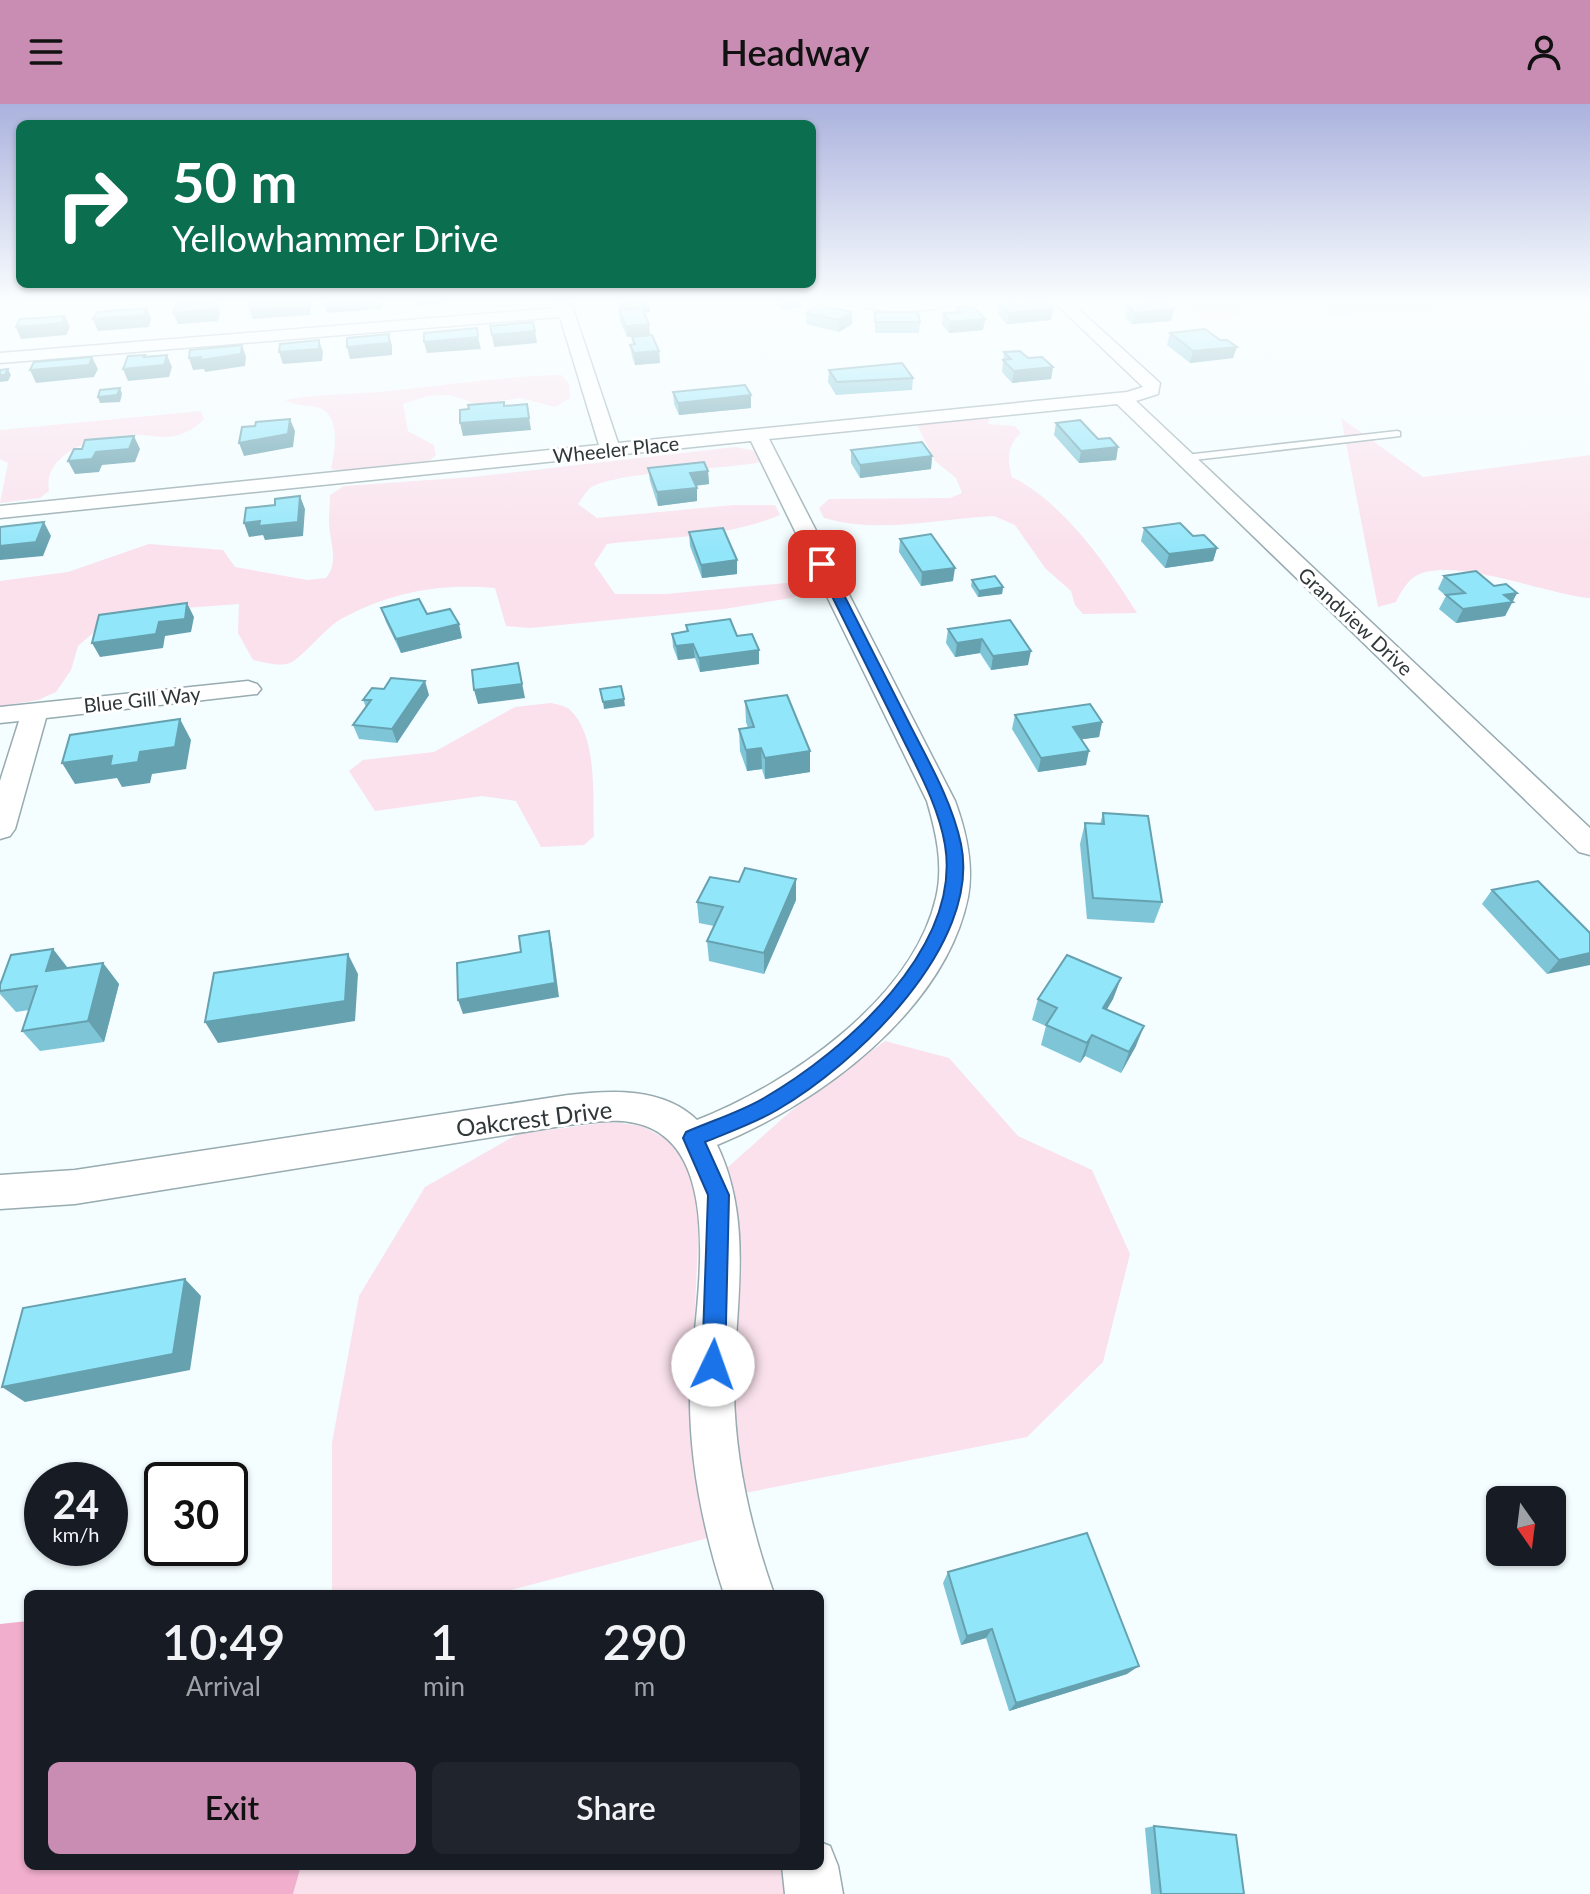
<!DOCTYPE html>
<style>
:root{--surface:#171b24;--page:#20242c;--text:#f1f3f6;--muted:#9ea1a6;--accent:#c98db4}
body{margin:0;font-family:Lato,sans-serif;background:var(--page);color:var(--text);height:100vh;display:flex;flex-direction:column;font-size:30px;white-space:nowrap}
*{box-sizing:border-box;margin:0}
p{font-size:26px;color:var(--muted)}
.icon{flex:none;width:44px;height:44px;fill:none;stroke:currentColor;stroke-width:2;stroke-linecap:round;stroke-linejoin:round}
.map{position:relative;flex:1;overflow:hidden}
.details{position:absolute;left:24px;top:1486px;width:800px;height:280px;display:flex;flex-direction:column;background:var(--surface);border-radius:12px;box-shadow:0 2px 6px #0004}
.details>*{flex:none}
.guide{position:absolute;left:16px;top:16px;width:800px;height:168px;border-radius:12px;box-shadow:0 2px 6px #0004;background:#0b6e4f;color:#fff;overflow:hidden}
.needle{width:52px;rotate:166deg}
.controls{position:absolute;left:1486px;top:1382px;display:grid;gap:16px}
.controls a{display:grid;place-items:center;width:80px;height:80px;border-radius:12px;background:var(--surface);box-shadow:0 2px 6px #0004;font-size:40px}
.speed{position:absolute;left:24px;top:1358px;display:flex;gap:16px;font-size:40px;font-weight:700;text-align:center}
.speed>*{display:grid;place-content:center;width:104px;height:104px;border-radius:50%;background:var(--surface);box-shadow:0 2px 6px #0004;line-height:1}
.speed small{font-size:20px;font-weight:400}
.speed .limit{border:4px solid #111;border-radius:12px;background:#fff;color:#111}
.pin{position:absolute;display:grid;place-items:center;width:68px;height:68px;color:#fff;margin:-34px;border-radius:16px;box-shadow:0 4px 12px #0006}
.me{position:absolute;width:88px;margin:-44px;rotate:3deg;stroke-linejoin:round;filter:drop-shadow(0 0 6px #0008)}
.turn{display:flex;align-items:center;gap:28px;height:168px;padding:0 24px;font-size:36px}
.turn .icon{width:104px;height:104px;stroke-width:2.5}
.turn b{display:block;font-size:56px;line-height:68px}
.eta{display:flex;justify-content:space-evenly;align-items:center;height:136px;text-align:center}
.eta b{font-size:48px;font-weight:600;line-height:56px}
.cta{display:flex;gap:16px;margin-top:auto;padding:16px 24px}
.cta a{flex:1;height:92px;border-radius:12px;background:var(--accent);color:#111;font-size:32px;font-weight:600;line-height:92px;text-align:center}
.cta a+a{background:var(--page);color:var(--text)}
header{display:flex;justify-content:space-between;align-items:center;height:104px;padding:0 24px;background:var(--accent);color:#111;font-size:36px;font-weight:600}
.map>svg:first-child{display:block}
.green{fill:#fae1ec}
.water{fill:#f1afcd}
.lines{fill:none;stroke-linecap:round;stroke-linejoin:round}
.lane-casing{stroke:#97abb0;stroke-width:3}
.street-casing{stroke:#97abb0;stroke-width:3}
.lane{fill:#fff;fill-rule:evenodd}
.street{fill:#fff;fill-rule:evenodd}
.wall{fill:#7ec6d7}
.shaded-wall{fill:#66a1af}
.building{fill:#92e6fa;stroke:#66a1af;stroke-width:2}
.route{fill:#1a73e8;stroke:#114b97;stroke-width:2}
.labels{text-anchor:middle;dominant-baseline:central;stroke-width:6;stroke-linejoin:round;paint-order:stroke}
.far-street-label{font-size:20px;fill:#2f3739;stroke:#fff}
.street-label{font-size:24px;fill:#2f3739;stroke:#fff}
</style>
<header><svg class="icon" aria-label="menu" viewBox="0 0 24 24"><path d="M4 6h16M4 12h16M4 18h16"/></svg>Headway<svg class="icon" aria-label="person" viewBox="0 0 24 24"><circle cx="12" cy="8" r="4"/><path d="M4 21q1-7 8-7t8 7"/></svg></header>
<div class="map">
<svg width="1590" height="1790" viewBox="0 0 1590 1790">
<rect width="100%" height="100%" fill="#f4fdff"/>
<!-- green -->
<path class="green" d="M1182,199H1238L1239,213L1206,217Z
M1328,199H1495L1334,211L1320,205L1329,204Z
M562,271L569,280L570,294L555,303L521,294L478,300L450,291L428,292L403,300L408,327L434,341L436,351L429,357L344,367L331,365C335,346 342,309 316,303C305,301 296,302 285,296C319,289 355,291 390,287C447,281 504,272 562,271Z
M201,307L204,315C196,323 189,328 178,331C165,335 154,332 142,331C107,328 42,345 49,387L40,394L0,399L8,359L0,355V326Z
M990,311L988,320L1015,322L1021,329C1007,341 1007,356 1012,373C1064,399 1106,460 1137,509L1083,510L1075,501L1071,487L1045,464L1015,421L994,412C936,415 882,430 824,414L819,404L829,395L950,394L962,389L956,374L935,357L916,319Z
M1341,314L1423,373L1590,351V494C1548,491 1449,450 1414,473C1406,479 1400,489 1396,498L1378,503Z
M735,343L756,347L761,358C725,366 611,367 589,385C585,389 581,396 578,400L597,414L733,401H775L780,411C726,434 664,433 607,440L594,460L615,490H666L808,477L819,484L791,494L724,505L530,524L506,522L495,484C439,479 391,488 341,515C325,524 302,554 290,559C278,563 264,558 253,556L238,529L239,500L116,509L78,542L71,566L56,588L38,596L0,602V477L68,468L149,440L223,446L235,463L307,476L326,474C340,457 329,437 329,417C329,408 330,399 330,391L344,382L472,373Z
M551,599C556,600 565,602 569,605C599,631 592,696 594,732L584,741L541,743L516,697L482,692L375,707L349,667L363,656L434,648L515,603Z
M885,937L949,954L1018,1032L1092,1066L1130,1150L1103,1258L1027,1333L745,1389C738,1355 733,1320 733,1285C733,1215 750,1130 727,1064L791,1007Z
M611,1018L642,1022L673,1039L688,1060L700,1094L691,1290L695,1360L708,1434L496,1490H332V1339L359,1192L425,1083L518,1030Z
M301,1762H783L786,1790H293Z"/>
<!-- water -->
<path class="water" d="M28,1517V1762H301L293,1790H0V1520Z"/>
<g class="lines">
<defs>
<path id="lane" d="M1397,327L1400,328V332L1185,357L1180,354L1185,351Z"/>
<path id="street" d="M555,199H571L618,339L1127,288L1143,283L1055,199H1072L1160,279L1158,290L1136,297L1590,724V751L1579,748L1117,300L769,335L955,697C966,727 974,760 968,793C945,907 818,1000 717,1041C755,1120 734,1204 734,1287C735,1356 751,1425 774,1490H724C703,1425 689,1356 690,1287C691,1217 734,1040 635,1019C613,1014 589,1019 568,1021L75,1100L0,1105V1071L75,1066L568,991C611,986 663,983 697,1016C789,980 912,896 936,794C944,761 936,728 927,697L751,337L0,414V402L599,341L560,213L0,259V249L557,204Z
M856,199H951C938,209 869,210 856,199Z
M248,577L257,580L261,585L257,590L46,614L15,725L10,732L0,735V677L19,617L0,619V603Z
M820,1738L830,1742L838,1762L843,1790H785L782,1762H820Z"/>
</defs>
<!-- lane casing -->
<use href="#lane" class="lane-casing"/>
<!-- street casing -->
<use href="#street" class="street-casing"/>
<!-- lane -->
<use href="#lane" class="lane"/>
<!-- street -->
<use href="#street" class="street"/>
</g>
<!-- wall -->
<path class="wall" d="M618,199H649L650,208L644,209L649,220L650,231L659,247L660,259L635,261L632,253L630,241H633L632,233H627L620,217Z
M774,199H802V203L784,206Z
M1124,199H1166L1174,205L1171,217L1132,220L1125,214L1128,202Z
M999,200L1051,216L1007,220L998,211Z
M819,201L852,220L839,228L806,220V209Z
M957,203L983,226L949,229L942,221L943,209L956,208Z
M875,208L920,218L919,229H875Z
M1170,229L1233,254L1190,259L1167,241Z
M1004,248L1028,254L1053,263L1051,275L1012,279L1002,268Z
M829,266L913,274L912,286L836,291L828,278Z
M673,288L751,291V304L679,311L674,300Z
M1056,319L1118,343L1116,356L1079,359L1054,331Z
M851,346L932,352L931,365L860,374L851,359Z
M648,364L708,367L709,380L696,382L697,397L658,402L650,377Z
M1144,424L1193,432L1217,444L1213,457L1165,464L1141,437Z
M689,428L737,456V470L702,474L690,442Z
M900,435L953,477L921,482L899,448Z
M1444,472L1494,482L1517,489L1505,512L1456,519L1439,505L1446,492L1438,485Z
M972,476L1003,483L1002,490L978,493L971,482Z
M381,504L427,510L462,534L401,549L386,518Z
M1010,516L1028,561L991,566L980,549L955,553L946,539L948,525Z
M686,521L737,532L759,560L700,568L695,554L678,556L673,543L672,530L687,528Z
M429,591L397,639L359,635L353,621L366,603L363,596Z
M745,597L810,647V668L765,675L762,665L747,667L740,647L739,625L748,624L746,618Z
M1015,611L1102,618L1099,633L1082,635L1086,661L1038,668L1012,625Z
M1103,709L1162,798L1154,819L1087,815L1080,740L1085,719L1100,720Z
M1492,786L1590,829L1547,870L1482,800Z
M796,796L764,870L709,857L707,837L714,822L699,819L697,798Z
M53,845L68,864L103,859L119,880L104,938L40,947L22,927L29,906L16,908L0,890V881Z
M1121,874L1113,895L1107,905L1136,942L1121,969L1085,952L1080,959L1041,941L1046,922L1032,916L1038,895Z
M948,1468L1127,1570L1009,1607L986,1534L961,1541L943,1479Z
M1154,1722L1244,1790H1151L1145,1724Z"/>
<!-- shaded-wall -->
<path class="shaded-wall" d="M216,199H217L220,208L218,217L178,220L173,209Z
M306,199H311L310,211L253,215L249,204Z
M324,199H382V205L327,209Z
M415,199H451L416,202Z
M620,199H649L650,208L621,211Z
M784,199H802V203L784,206Z
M147,204L151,215L149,223L98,227L93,215Z
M1053,205L1051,216L1007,220L1009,209Z
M1174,205L1171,217L1132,220L1135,209Z
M852,208V220L839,228V216Z
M65,212L70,223L66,231L21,235L16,223Z
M985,215L983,226L949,229L950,218Z
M649,220L650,231L627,233L626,222Z
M535,227L537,239L494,243L492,231Z
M389,230L392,242V251L350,255L347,243Z
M478,233L481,245L427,249L424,238Z
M319,236L323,248L322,257L283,260L279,248Z
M242,241L246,253L245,262L205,268L204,265L193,266L189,254Z
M1237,243L1233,254L1190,259L1193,247Z
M659,247L660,259L635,261L634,249Z
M145,251L150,262L167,251L172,263L169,273L128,277L123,265L144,253Z
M92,253L98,265L94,273L36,279L30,266Z
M1053,263L1051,275L1012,279L1014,267Z
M8,265L11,271L8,277L0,278V271Z
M120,284L122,290L120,298L100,299L98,293Z
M751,291V304L679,311L678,299Z
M527,300L531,326L463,332L460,319Z
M290,315L295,327L293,343L244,352L239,339Z
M134,332L140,345L135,358L102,361L99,368L75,370L68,357L96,348Z
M1118,343L1116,356L1079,359L1081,347Z
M932,352L931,365L860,374V361Z
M708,367L709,380L691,382L690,369Z
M697,384V397L658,402L657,388Z
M300,392L305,405L303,432L265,436L263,431L249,433L244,419Z
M44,418L51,432L43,452L0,456V442Z
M1217,444L1213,457L1165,464L1169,450Z
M737,456V470L702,474L701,461Z
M955,464L953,477L921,482L922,468Z
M1003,483L1002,490L978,493L979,487Z
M1517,489L1505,512L1456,519L1463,505L1504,491Z
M187,499L194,513L191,528L165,532L163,544L100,553L92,539Z
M459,520L462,534L401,549L396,535Z
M982,535L980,549L955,553L957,539Z
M693,540L695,554L678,556L676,542Z
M759,546V560L700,568L699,554Z
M1031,547L1028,561L991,566L993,552Z
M518,559L525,594L478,600L474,586Z
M425,577L429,591L397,639L392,625Z
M624,595L625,602L604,605L603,598Z
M180,615L191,636L186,665L152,670L150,679L122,683L117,674L75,680L62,659L140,648Z
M1102,618L1099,633L1070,637L1073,623Z
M761,644L762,665L747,667L746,646Z
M810,647V668L765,675V654Z
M1089,647L1086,661L1038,668L1041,654Z
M796,775V796L764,870V849Z
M549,827L552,841L559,893L463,910L458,896Z
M53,845L69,866L46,867Z
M1590,849V861L1547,870L1559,856Z
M348,850L358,870L355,917L218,939L205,918Z
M103,859L119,880L104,938L88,917Z
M1121,874L1113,895L1096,924L1103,904Z
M1144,922L1136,942L1121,969L1129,948Z
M1092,931L1085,952L1080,959L1087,939Z
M185,1175L201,1192L190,1266L25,1298L2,1283Z
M992,1525L986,1534L961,1541L967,1532Z
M1139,1562L1127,1570L1009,1607L1016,1599Z"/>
<!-- building -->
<path class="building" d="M188,199H216L214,205L173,209L176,200Z
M250,199H306L249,204Z
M1012,199H1046L1053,205L1009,209L999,200Z
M1139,199H1166L1174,205L1135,209L1127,202L1142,201Z
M819,201L852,208L839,216L806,209Z
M973,202L985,215L950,218L943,209L961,208L957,203Z
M147,204L144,211L93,215L97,208Z
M642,204L649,220L626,222L619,206Z
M875,208H918L920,218H875Z
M65,212L61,219L16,223L20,215Z
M533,218L535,227L492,231L490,222Z
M477,224L478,233L424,238V229Z
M1205,225L1220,236H1227L1237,243L1193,247L1170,229Z
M389,230V239L347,243V234Z
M652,231L659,247L634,249L630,241L635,240L632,233Z
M319,236V245L279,248L280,240Z
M242,241L241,250L201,256V253L189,254L190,246Z
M1020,247L1028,254L1042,253L1053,263L1014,267L1003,256L1011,255L1004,248Z
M145,251L144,253L167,251L164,261L123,265L128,252Z
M92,253L89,261L30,266L34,258Z
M902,259L913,274L837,278L829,266Z
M8,265L5,271H0V266Z
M745,281L751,291L678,299L673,288Z
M120,284L117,291L98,293L100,286Z
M504,298V302L527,300L529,314L460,319V306L469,305L468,301Z
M290,315L288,330L239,339L242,323L255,322L256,318Z
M1080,316L1098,335L1110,334L1118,343L1081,347L1056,319Z
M134,332L129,345L96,348L92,355L68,357L74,345H82L85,336Z
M922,338L932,352L860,361L851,346Z
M704,358L708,367L690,369L697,384L657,388L648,364Z
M300,392L298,418L259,422L260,417L244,419L246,404L275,401V395Z
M44,418L36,438L0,442V423Z
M1180,419L1193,432L1204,431L1217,444L1169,450L1144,424Z
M723,424L737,456L701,461L689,428Z
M931,430L955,464L922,468L900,435Z
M1476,467L1494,482L1506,480L1517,489L1504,491L1513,498L1463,505L1446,491L1465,489L1444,472Z
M995,472L1003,483L979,487L972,476Z
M419,495L427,510L450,505L459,520L396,535L381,504Z
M187,499L185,515L159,518L156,530L92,539L99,511Z
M730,515L737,532L752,530L759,546L699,554L693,540L676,542L672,530L688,527L686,521Z
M1010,516L1031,547L993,552L982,535L957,539L948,525Z
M518,559L522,580L474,586L472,566Z
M391,574L425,577L392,625L353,621L371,596H363L372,584L384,585Z
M621,582L624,595L603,598L600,585Z
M787,591L810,647L765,654L761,644L746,646L739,625L754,623L745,597Z
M1090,600L1102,618L1073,623L1089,647L1041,654L1015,611Z
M180,615L175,643L140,648L138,658L110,662L112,652L62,659L70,631Z
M1103,709L1148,712L1162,798L1093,794L1085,719L1104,720Z
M745,764L796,775L764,849L707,837L723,803L697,798L710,773L739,778Z
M1538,777L1590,829V849L1559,856L1492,786Z
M549,827L555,879L458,896L457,859L521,848L519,832Z
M53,845L46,867L103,859L88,917L22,927L37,882L0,887V881L11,851Z
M348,850L345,897L205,918L214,869Z
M1067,851L1121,874L1103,904L1144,922L1129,948L1092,931L1087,939L1046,921L1057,904L1038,895Z
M185,1175L173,1250L2,1283L23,1204Z
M1087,1429L1139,1562L1016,1599L992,1525L967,1532L948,1468Z
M1154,1722L1236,1731L1244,1790H1161Z"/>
<!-- sky -->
<linearGradient id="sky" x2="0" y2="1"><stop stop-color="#abb2dd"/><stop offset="0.44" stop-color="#fafeff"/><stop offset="1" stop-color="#fafeff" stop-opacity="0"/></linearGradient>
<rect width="1590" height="449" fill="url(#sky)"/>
<!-- route -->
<path class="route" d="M822,456L828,460C856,514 883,568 911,623C930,660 952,698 961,740C982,841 856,960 777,1006C755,1019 729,1028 705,1038L729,1091L725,1261L722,1269L713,1272L705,1269L702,1261L708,1091L683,1034L686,1028C711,1017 740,1008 764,994C844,948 962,844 945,741C938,699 915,661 897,623C870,569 843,514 816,460Z"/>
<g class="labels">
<!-- far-street labels -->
<g class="far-street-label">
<text transform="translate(616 345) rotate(-6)">Wheeler Place</text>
<text transform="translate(1356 517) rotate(43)">Grandview Drive</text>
<text transform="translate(142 595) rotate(-6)">Blue Gill Way</text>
</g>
<!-- street labels -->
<g class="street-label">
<text transform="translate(534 1014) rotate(-7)">Oakcrest Drive</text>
</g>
</g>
</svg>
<div class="controls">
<a><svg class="needle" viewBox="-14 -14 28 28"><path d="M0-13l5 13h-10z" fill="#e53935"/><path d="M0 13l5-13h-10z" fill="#9ea1a6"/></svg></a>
</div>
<div class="speed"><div>24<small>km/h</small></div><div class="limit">30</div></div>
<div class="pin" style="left:822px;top:460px;background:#d93025"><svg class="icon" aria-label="arrive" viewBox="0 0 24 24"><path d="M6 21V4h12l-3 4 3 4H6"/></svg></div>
<svg class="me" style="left:713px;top:1261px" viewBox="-20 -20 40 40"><circle r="19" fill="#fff"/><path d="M0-13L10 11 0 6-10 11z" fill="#1a73e8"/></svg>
<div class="guide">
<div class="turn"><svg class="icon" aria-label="right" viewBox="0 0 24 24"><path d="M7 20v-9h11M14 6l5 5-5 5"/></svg><div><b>50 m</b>Yellowhammer Drive</div></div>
</div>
<section class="details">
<div class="eta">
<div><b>10:49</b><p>Arrival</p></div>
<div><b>1</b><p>min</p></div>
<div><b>290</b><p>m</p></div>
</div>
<div class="cta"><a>Exit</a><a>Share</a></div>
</section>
</div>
